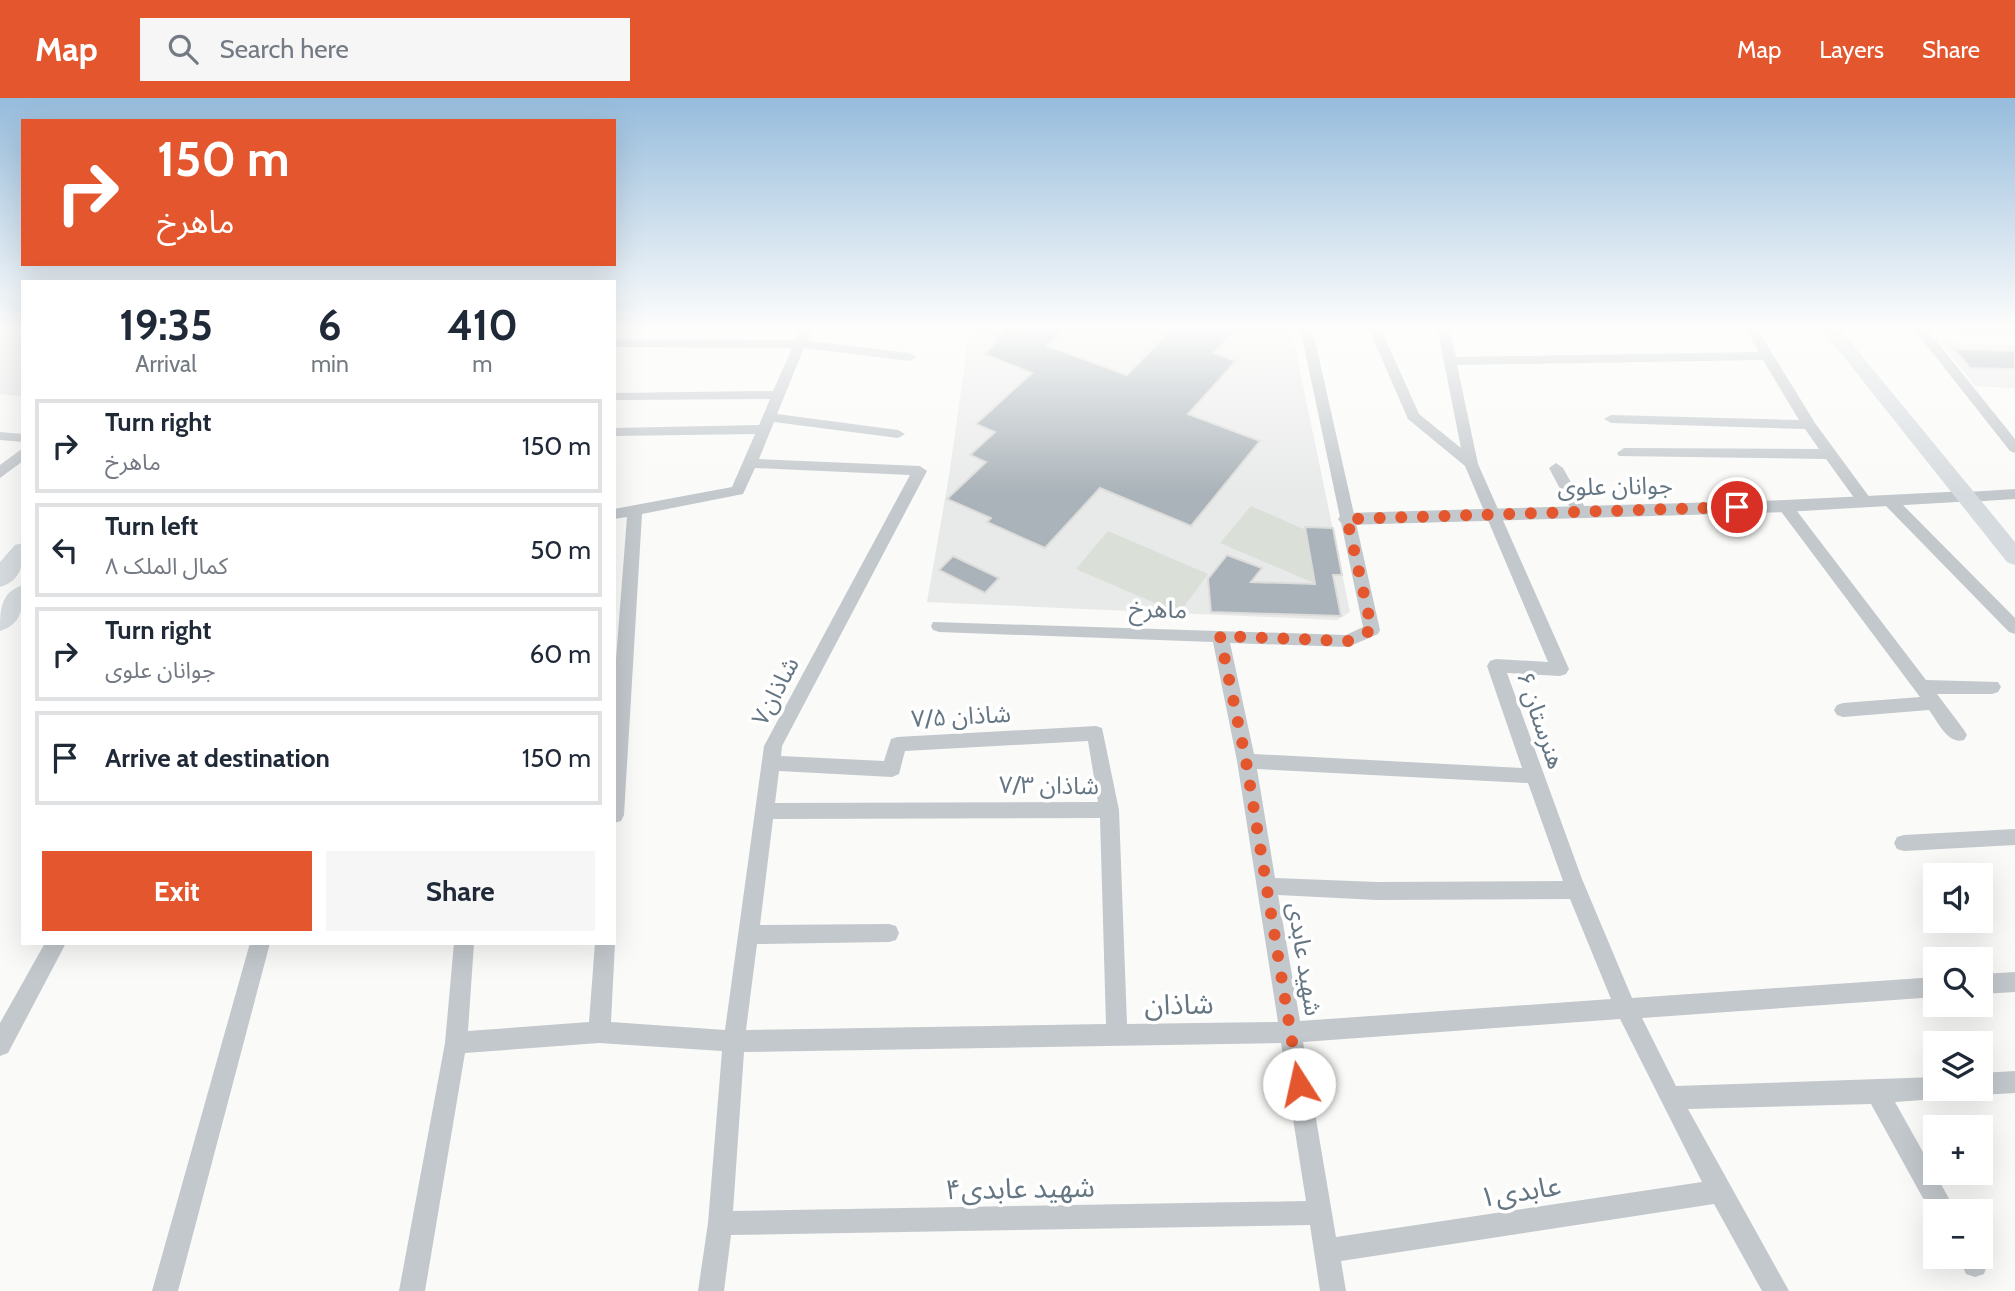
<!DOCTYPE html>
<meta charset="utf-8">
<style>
:root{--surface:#fff;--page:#f6f6f7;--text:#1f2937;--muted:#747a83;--line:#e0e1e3;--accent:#e4572e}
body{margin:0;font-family:Cabin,"Noto Sans Arabic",sans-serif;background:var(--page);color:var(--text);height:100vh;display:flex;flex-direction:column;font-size:26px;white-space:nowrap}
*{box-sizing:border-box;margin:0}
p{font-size:23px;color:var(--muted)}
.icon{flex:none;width:38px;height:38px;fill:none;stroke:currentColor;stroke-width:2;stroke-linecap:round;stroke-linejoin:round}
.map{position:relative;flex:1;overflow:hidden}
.sheet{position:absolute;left:21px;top:182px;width:595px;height:665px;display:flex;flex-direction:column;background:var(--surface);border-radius:0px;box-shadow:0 7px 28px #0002}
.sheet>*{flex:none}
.hud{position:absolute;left:21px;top:21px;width:595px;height:147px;border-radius:0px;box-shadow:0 7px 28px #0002;background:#e4572e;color:#fff;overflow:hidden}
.fabs{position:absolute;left:1923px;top:765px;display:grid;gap:14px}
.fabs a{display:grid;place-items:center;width:70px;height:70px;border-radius:0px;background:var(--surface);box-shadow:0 7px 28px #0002;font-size:35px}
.pin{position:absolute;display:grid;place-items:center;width:60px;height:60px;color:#fff;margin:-30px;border:4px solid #fff;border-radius:50%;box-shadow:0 2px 7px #0007}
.me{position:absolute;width:77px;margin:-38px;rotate:350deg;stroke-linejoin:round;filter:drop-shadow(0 0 5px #0008)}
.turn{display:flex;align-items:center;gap:24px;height:147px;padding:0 21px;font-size:32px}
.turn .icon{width:91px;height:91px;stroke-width:2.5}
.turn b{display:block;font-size:49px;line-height:60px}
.eta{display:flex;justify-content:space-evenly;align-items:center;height:119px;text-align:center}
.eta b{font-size:42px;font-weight:700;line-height:49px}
.primary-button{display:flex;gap:14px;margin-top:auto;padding:14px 21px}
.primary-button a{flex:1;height:80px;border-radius:0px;background:var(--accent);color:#fff;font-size:28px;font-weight:700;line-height:80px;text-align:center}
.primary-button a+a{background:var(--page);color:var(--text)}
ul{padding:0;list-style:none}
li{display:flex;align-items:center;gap:21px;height:94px;margin:0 14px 10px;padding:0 7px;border:4px solid var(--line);border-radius:0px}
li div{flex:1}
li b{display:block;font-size:26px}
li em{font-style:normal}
header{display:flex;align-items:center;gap:42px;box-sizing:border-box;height:98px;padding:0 35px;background:var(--accent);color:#fff}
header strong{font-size:33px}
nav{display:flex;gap:38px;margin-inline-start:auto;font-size:24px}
.search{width:490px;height:63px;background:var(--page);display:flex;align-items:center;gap:18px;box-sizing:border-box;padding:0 24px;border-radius:0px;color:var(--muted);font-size:26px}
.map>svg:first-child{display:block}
.built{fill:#e8e9e9}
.green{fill:#dadfd7}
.building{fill:#aab3b9;stroke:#dcdcda;stroke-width:2}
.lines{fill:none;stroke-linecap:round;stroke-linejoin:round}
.minor{fill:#c3c8cc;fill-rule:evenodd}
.tertiary{fill:#c3c8cc;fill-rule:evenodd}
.secondary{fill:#d6dbdf;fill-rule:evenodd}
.primary{fill:#d6dbdf;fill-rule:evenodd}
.route{stroke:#e4572e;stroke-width:12;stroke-dasharray:0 21.6}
.labels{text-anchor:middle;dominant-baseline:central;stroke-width:7;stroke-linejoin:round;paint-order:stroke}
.street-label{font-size:24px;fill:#657683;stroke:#fff}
.near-street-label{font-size:28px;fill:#657683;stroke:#fff}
</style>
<header>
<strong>Map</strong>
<div class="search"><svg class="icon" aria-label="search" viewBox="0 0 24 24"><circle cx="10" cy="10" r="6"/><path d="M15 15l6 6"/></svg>Search here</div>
<nav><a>Map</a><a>Layers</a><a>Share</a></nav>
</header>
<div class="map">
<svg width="2015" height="1193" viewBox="0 0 2015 1193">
<rect width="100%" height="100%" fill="#fafaf8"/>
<!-- built -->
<path class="built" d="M0,229H23V298L0,296Z
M970,229H1291L1350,514L1337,522L927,504L949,378Z
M1941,244L2015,247V290L1975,288Z"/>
<!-- green -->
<path class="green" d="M1251,408L1306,432L1318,476L1314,485L1220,445Z
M1108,433L1208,476L1183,510L1164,509L1076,471Z"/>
<!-- building -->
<path class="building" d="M1008,229H1068L1047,248L1127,277L1174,229H1239L1214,255L1236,263L1188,316L1260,343L1191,428L1100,390L1045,450L987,424L991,420L947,401L986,364L970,357L995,334L976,326L1032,275L984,256L997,244L992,243Z
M1954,251L2015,253V271L1970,270Z
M1305,429L1333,430L1342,477H1333L1341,518L1211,514L1208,481L1227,457L1262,470L1251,484L1315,486Z
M953,458L999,480L985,495L939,472Z"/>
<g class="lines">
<!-- minor -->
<path class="minor" d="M801,229H813L808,243L910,255L917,259L910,263L804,250L777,316L898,332L905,336L898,340L774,324L759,361L920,368L927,373L782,648L781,658L884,663L891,641L897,639L1096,628L1102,630L1119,712L1127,926L1278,924L1237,663L1213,544L939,534L933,532L931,528L933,524L1346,537L1363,529L1300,229H1312L1380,532L1378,536L1348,549L1230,545L1254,656L1522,670L1487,568L1490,563L1496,561L1548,564L1465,368L1408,321L1368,229H1380L1419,316L1461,350L1437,229H1449L1456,259L1759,254L1744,229H1756L1815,325L1870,400L1872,404L1870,408H1860L1826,361L1619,358L1617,355L1624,350L1819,351L1805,331L1611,325L1604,321L1611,317L1799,322L1763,262L1457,267L1478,366L1569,571L1566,576L1560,578L1507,575L1582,781L1632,900L1936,879V899L1642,920L1676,988L1936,979V990H1947L1944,998L1936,1001L1895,1004L1956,1113H1936L1935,1122L1871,1006L1688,1011L1789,1193H1762L1714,1106L1341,1163L1346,1193H1320L1310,1127L731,1137L724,1193H698L708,1125L722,953L599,945L465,955L425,1193H399L445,945L454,845H474L468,933L589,924L595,845H614V843L615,845L611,924L725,932L764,648L910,377L755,370L743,396L642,416L624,717L621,723L614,725V587L627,419L614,421V411L732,389L755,336L614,338V330L759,327L770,301L618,302L614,301V295L773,293L792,250L614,249V241L795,242ZM1088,643L1098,704L775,705L779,673L892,679L899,676L905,653ZM1257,671L1528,685L1563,783L1377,784L1275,780ZM1100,720L1106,926L746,932L757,846L889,844L896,842L899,835L896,828L889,826L760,827L773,721ZM1278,797L1377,802L1570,801L1611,901L1300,923ZM1620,921L1702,1084L1336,1139L1303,944ZM1281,945L1306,1103L733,1113L744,954Z
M1912,229H1925L2015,341V355L2010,353Z
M0,334L23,336V344L0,342Z
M23,350V363L0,380V367Z
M1556,365L1563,370L1587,413L1584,417L1579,418L1574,417L1549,370Z
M2015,391V401L1968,404L1961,399L1968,394Z
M1890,398L1895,399L2015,520V536L2009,534L1885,407L1883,403Z
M1785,403L1790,404L1926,582L1998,584L2001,589L1998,594L1992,596H1937L1964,632L1967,637L1964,642C1948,647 1938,624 1929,612L1843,619L1837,617L1834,612L1837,607L1843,605L1920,599L1780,412L1777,408Z
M2015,731V747L1904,753L1897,751L1894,745L1897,739L1904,737Z
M45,845H66L8,955L0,958V925Z
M250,845H270L178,1193H152Z
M2015,874V894L1981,896V876Z
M2015,973V995L1981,997L1973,994L1972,990H1981V975Z
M1981,1153L1987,1167L1984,1176L1975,1179L1966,1176L1958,1158H1981Z"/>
<!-- tertiary -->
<path class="tertiary" d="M1933,229H2015V236L1941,234Z
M1968,393L1977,399L1974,403L1785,414L1347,427L1341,425L1338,421L1341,417L1347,415L1785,402Z"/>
<!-- secondary -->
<path class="secondary" d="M1820,229H1838L2015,444V467L2007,464Z"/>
<!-- primary -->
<path class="primary" d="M23,445C23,465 23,482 0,489V464L15,447Z
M23,487C23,508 23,526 0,533C0,513 0,494 23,487Z"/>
</g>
<!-- sky -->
<linearGradient id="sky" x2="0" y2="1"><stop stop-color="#96bcdc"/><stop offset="0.58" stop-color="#fdfdfc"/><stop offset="1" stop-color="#fdfdfc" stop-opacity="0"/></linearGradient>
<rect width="2015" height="396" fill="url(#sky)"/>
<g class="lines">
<!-- route -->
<path class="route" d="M1299,986L1246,663L1220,538L1348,543L1372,532L1347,421L1737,409"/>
</g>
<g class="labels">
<!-- street labels -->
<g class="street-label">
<text transform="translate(1615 388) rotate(-1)">جوانان علوی</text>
<text transform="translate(1158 511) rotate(2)">ماهرخ</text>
<text transform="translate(775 593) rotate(-62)">شاذان۷</text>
<text transform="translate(961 618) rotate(-3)">شاذان ۷/۵</text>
<text transform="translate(1541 622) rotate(71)">هنرستان ۶</text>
<text transform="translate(1049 687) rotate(1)">شاذان ۷/۳</text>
<text transform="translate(1305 861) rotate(81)">شهید عابدی</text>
</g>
<!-- near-street labels -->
<g class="near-street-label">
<text transform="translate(1179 906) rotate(-1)">شاذان</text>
<text transform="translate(1020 1090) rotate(-1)">شهید عابدی۴</text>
<text transform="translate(1520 1093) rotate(-9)">عابدی۱</text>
</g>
</g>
</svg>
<div class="fabs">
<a><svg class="icon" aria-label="sound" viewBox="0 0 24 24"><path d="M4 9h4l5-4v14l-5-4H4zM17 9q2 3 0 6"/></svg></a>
<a><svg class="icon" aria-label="search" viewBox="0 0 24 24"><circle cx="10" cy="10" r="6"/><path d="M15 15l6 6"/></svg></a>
<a><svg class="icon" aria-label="layers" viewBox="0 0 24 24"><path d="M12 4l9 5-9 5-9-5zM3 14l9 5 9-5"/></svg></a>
<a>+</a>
<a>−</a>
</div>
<div class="pin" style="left:1737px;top:409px;background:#d93025"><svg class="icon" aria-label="arrive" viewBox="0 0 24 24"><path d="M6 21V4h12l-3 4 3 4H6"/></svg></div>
<svg class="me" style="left:1299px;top:986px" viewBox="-20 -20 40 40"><circle r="19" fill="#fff"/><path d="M0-13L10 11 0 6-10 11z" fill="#e4572e"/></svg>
<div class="hud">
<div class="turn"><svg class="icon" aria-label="right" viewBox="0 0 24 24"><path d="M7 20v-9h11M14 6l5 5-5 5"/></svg><div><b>150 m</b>ماهرخ</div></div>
</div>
<section class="sheet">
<div class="eta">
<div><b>19:35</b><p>Arrival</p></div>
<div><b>6</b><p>min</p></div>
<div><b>410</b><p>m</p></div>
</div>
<ul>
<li><svg class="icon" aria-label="right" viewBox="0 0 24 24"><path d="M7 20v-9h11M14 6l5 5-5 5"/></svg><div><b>Turn right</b><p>ماهرخ</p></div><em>150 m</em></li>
<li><svg class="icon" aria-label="left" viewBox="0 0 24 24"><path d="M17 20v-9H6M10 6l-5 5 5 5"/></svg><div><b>Turn left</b><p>کمال الملک ۸</p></div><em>50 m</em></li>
<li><svg class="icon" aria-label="right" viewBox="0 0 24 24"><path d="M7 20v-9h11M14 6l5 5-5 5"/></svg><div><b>Turn right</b><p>جوانان علوی</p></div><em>60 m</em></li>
<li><svg class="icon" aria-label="arrive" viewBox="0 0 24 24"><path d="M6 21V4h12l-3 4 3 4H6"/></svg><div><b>Arrive at destination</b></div><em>150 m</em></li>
</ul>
<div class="primary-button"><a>Exit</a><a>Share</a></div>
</section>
</div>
